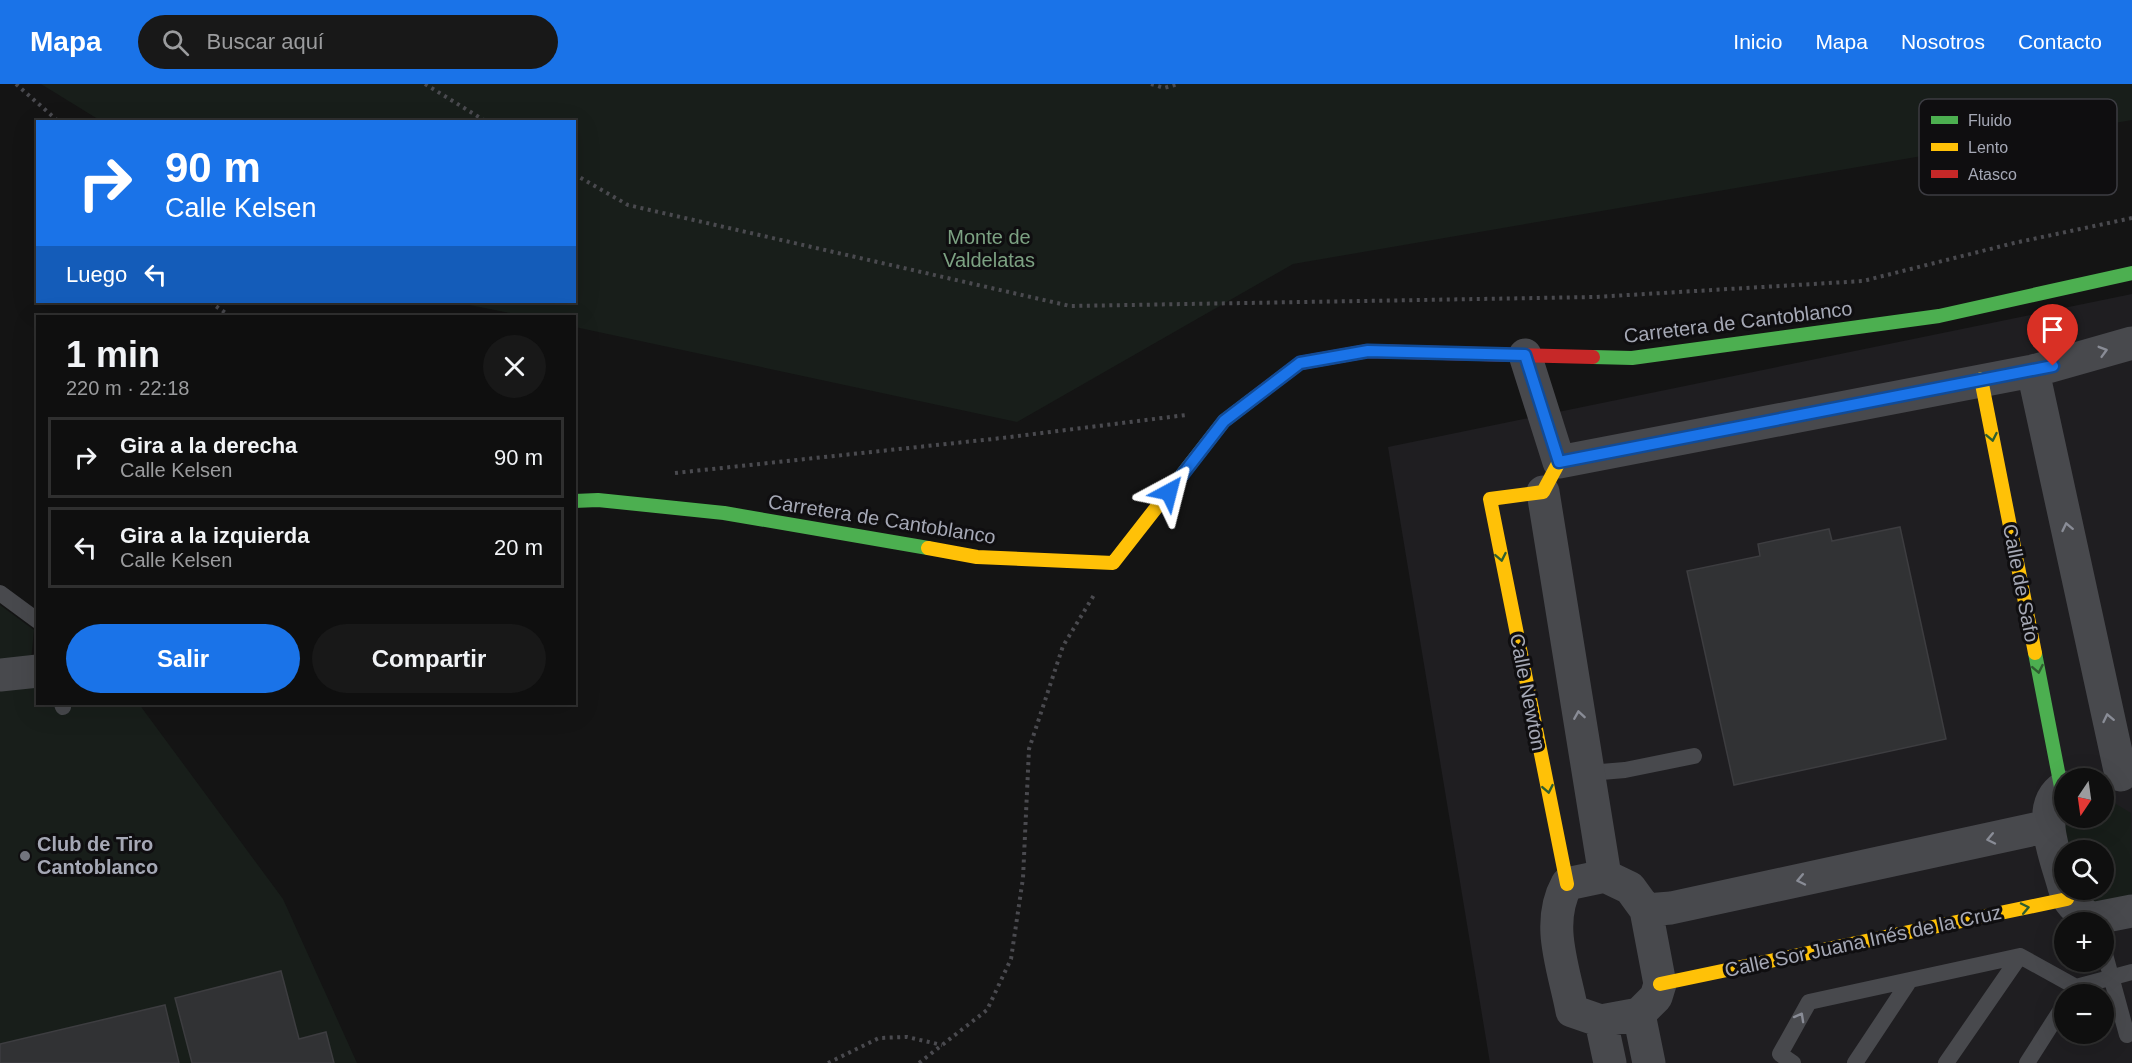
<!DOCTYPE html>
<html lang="es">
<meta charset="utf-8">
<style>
:root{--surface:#0f0f0f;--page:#181818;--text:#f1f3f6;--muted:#9b9c9e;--line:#2f2f2f;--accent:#1a73e8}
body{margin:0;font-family:Helvetica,sans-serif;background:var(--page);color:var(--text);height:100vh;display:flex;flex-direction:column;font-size:22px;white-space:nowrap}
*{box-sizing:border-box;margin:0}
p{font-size:20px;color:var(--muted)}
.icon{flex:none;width:33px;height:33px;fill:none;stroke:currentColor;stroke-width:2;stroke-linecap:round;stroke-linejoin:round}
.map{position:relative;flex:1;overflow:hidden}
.sheet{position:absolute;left:36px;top:231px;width:540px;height:390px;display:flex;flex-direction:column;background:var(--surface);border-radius:0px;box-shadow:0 6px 24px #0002,0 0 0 2px var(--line)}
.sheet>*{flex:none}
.guide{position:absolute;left:36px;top:36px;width:540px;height:183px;border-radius:0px;box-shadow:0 6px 24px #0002,0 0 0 2px var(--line);background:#1a73e8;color:#fff;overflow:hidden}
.needle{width:39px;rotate:193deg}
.buttons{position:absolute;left:2054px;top:684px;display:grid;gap:12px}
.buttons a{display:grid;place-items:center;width:60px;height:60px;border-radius:50%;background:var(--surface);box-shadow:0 6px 24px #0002,0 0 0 2px var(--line);font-size:30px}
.pin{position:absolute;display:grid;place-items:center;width:51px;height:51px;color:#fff;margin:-62px -26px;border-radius:50% 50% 50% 0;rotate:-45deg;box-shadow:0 0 6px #0007}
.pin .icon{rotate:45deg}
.me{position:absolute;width:66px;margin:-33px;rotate:38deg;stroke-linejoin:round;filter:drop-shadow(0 0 4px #0008)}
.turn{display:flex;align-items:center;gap:21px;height:126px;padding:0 30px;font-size:27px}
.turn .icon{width:78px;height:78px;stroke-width:2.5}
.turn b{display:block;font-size:42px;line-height:51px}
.then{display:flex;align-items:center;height:57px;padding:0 30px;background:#0003;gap:12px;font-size:22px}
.round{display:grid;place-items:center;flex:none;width:63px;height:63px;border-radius:32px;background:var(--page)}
.headline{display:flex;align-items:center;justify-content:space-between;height:102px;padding:0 30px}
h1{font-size:36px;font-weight:800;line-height:45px}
.action{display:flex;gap:12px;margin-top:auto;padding:12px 30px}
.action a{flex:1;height:69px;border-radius:36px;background:var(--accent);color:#fff;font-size:24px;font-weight:800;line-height:69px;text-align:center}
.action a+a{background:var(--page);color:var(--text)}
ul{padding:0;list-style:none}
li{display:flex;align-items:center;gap:18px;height:81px;margin:0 12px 9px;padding:0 18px;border:3px solid var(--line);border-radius:0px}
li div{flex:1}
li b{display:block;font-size:22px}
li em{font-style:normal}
header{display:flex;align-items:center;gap:36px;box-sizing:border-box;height:84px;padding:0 30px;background:var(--accent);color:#fff}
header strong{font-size:28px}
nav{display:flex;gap:33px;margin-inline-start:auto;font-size:21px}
.search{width:420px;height:54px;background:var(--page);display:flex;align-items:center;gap:15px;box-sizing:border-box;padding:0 21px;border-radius:33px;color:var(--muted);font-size:22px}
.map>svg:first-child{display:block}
.built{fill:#1f1e21;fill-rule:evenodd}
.green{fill:#181e1a}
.building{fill:#313234;stroke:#3d3d40;stroke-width:1.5}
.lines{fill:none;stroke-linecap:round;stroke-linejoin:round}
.path{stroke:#4a4a4f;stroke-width:4;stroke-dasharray:3 4.5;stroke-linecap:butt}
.lane{stroke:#48494d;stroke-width:16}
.street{stroke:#48494d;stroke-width:33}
.fast{stroke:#4caf50;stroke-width:14}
.slow{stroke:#ffc107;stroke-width:14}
.jam{stroke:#c62828;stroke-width:14}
.oneway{stroke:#898c96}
.oneway2{stroke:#2e5e30}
.route-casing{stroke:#114b97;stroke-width:15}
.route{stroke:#1a73e8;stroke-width:10}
.poi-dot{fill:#72747d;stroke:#0f0e10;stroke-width:2}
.labels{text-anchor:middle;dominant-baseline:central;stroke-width:6;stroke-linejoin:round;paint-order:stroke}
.park-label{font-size:20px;fill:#7ca182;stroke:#0f0e10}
.street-label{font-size:20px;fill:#a5a8b5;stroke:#0f0e10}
.poi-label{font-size:20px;font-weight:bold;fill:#a5a8b5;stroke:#0f0e10;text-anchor:start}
.key{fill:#0f0e10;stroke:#3c3c42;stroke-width:1.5}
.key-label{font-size:16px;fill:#a5a8b5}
</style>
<header>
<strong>Mapa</strong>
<div class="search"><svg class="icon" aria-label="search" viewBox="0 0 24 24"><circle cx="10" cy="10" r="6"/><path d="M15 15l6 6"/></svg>Buscar aquí</div>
<nav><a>Inicio</a><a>Mapa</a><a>Nosotros</a><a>Contacto</a></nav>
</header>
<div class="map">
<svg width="2132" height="979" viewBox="0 0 2132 979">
<rect width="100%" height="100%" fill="#141414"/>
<!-- built -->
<path class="built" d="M2132,210V979H1490L1388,363ZM2064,694H2103V734H2064ZM2064,766H2103V806H2064ZM2064,838H2103V878H2064ZM2064,910H2103V950H2064Z"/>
<!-- green -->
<path class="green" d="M41,0H2132V36L1293,180L1017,338L575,243L574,232H525L455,218H574V38L101,37Z
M0,521L34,546L29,597H37L38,620H139L283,815L357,979H0Z
M2111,717L2131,729L2132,815L2094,822L2076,806H2103V766H2068L2064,744L2070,734H2103V718Z"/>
<!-- building -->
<path class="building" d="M1900,443L1946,655L1734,701L1687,487L1760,472L1758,460L1829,445L1832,457Z
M281,887L299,955L326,948L334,979H192L175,914Z
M165,921L179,979H0V960Z"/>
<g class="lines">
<!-- path -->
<path class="path" d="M16,0L59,38
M425,0L487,38
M1151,0L1164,4L1178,0
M574,90L628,121L1070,222L1595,213L1863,197L2014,159L2132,134
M210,218L230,232
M675,389L1002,354L1186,331
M828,979L879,954L907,953L942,961
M919,979L987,926L1011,875L1023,794L1029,665L1063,562L1094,511"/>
<!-- lane -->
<path class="lane" d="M0,509L38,537
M62,620L63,623
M1589,689L1625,686L1694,672
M2103,863L2127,951
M1793,979L1780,970L1809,918L2020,872L2076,903L2132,888
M1855,979L1910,896
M1946,979L2020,872
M2027,979L2064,921"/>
<!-- street -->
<path class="street" d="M1525,271L1559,378L2033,287L2132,259
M2033,287L2121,691
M1543,408L1605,792
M0,591L38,587
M2064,703C2033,722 2057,776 2064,803
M1605,792L1630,804L1646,826L1660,900L1656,913L1639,930L1601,937L1572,927C1564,884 1545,840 1567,800Z
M2065,806C2069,821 2079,826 2091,835L2132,827
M1646,826L1671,824L2049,742
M1639,930L1649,979
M1601,937L1610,979"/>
<!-- fast -->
<path class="fast" d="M1593,273L1632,274L1939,232L2132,189
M574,417L598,416L724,429L928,464
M2035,569L2061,703"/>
<!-- slow -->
<path class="slow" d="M1981,295L2035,569
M1559,378L1543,408L1490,415L1567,800
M928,464L977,473L1113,479L1224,337L1254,314
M1660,900L2067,815"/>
<!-- jam -->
<path class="jam" d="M1254,314L1300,279L1368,267L1593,273"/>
</g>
<!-- one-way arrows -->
<defs><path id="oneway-chevron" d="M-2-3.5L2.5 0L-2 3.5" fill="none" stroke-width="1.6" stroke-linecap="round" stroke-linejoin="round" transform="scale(1.5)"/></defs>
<g class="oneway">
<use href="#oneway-chevron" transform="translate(2103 267) rotate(-16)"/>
<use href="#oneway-chevron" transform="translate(2067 443) rotate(-102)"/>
<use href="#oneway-chevron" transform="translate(1579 631) rotate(-99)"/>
<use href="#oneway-chevron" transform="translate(2108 634) rotate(-102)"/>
<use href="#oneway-chevron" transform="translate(1991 755) rotate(168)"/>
<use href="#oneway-chevron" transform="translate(1801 796) rotate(168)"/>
<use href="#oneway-chevron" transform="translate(1800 933) rotate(-61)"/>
</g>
<g class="oneway2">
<use href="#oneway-chevron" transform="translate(1992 353) rotate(79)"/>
<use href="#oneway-chevron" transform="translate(1501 473) rotate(79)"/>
<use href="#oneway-chevron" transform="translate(2038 585) rotate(79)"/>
<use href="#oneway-chevron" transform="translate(1548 705) rotate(79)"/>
<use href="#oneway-chevron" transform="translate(2025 824) rotate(-12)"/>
</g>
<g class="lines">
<defs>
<path id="route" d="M1169,408L1224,337L1300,279L1368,267L1525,271L1559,378L2053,282"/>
</defs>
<!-- route casing -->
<use href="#route" class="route-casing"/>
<!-- route -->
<use href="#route" class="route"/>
</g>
<!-- markers -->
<circle class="poi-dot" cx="25" cy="772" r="6"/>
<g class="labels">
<!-- park labels -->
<g class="park-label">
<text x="989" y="153">Monte de<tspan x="989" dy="23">Valdelatas</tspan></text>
</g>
<!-- street labels -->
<g class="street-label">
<text transform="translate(1738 238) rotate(-7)">Carretera de Cantoblanco</text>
<text transform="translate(882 435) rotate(9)">Carretera de Cantoblanco</text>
<text transform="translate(2021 499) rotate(79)">Calle de Safo</text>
<text transform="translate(1528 608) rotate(79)">Calle Newton</text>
<text transform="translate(1863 857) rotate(-12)">Calle Sor Juana Inés de la Cruz</text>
</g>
<!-- poi labels -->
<g class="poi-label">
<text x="37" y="760">Club de Tiro<tspan x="37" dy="23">Cantoblanco</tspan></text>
</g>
</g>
<!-- legend -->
<rect x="1919" y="15" width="198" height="96" rx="9" class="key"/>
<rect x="1931" y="32" width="27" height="8" fill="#4caf50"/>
<rect x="1931" y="59" width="27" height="8" fill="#ffc107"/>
<rect x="1931" y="86" width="27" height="8" fill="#c62828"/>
<g class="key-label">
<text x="1968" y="42">Fluido</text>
<text x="1968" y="69">Lento</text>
<text x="1968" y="96">Atasco</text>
</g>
</svg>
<div class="buttons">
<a><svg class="needle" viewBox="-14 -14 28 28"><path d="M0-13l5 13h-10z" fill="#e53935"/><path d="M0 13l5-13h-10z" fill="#9b9c9e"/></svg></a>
<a><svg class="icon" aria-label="search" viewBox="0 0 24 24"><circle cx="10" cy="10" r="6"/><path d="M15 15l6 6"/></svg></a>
<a>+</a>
<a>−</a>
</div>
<div class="pin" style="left:2053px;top:282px;background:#d93025"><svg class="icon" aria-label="arrive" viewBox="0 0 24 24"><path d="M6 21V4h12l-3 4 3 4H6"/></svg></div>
<svg class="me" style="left:1169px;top:408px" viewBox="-20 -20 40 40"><path d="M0-17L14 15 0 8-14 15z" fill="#1a73e8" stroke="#fff" stroke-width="4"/></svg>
<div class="guide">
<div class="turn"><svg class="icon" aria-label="right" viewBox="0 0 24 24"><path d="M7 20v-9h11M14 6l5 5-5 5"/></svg><div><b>90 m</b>Calle Kelsen</div></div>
<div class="then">Luego<svg class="icon" aria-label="left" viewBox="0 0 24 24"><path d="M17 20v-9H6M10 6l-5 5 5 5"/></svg></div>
</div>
<section class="sheet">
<div class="headline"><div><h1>1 min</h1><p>220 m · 22:18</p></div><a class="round"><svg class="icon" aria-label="close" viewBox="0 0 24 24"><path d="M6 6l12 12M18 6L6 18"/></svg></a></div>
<ul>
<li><svg class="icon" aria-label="right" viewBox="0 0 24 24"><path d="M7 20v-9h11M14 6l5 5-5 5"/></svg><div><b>Gira a la derecha</b><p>Calle Kelsen</p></div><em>90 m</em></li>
<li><svg class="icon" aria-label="left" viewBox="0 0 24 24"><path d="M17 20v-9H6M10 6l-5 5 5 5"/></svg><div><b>Gira a la izquierda</b><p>Calle Kelsen</p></div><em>20 m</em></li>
</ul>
<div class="action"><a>Salir</a><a>Compartir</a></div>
</section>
</div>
